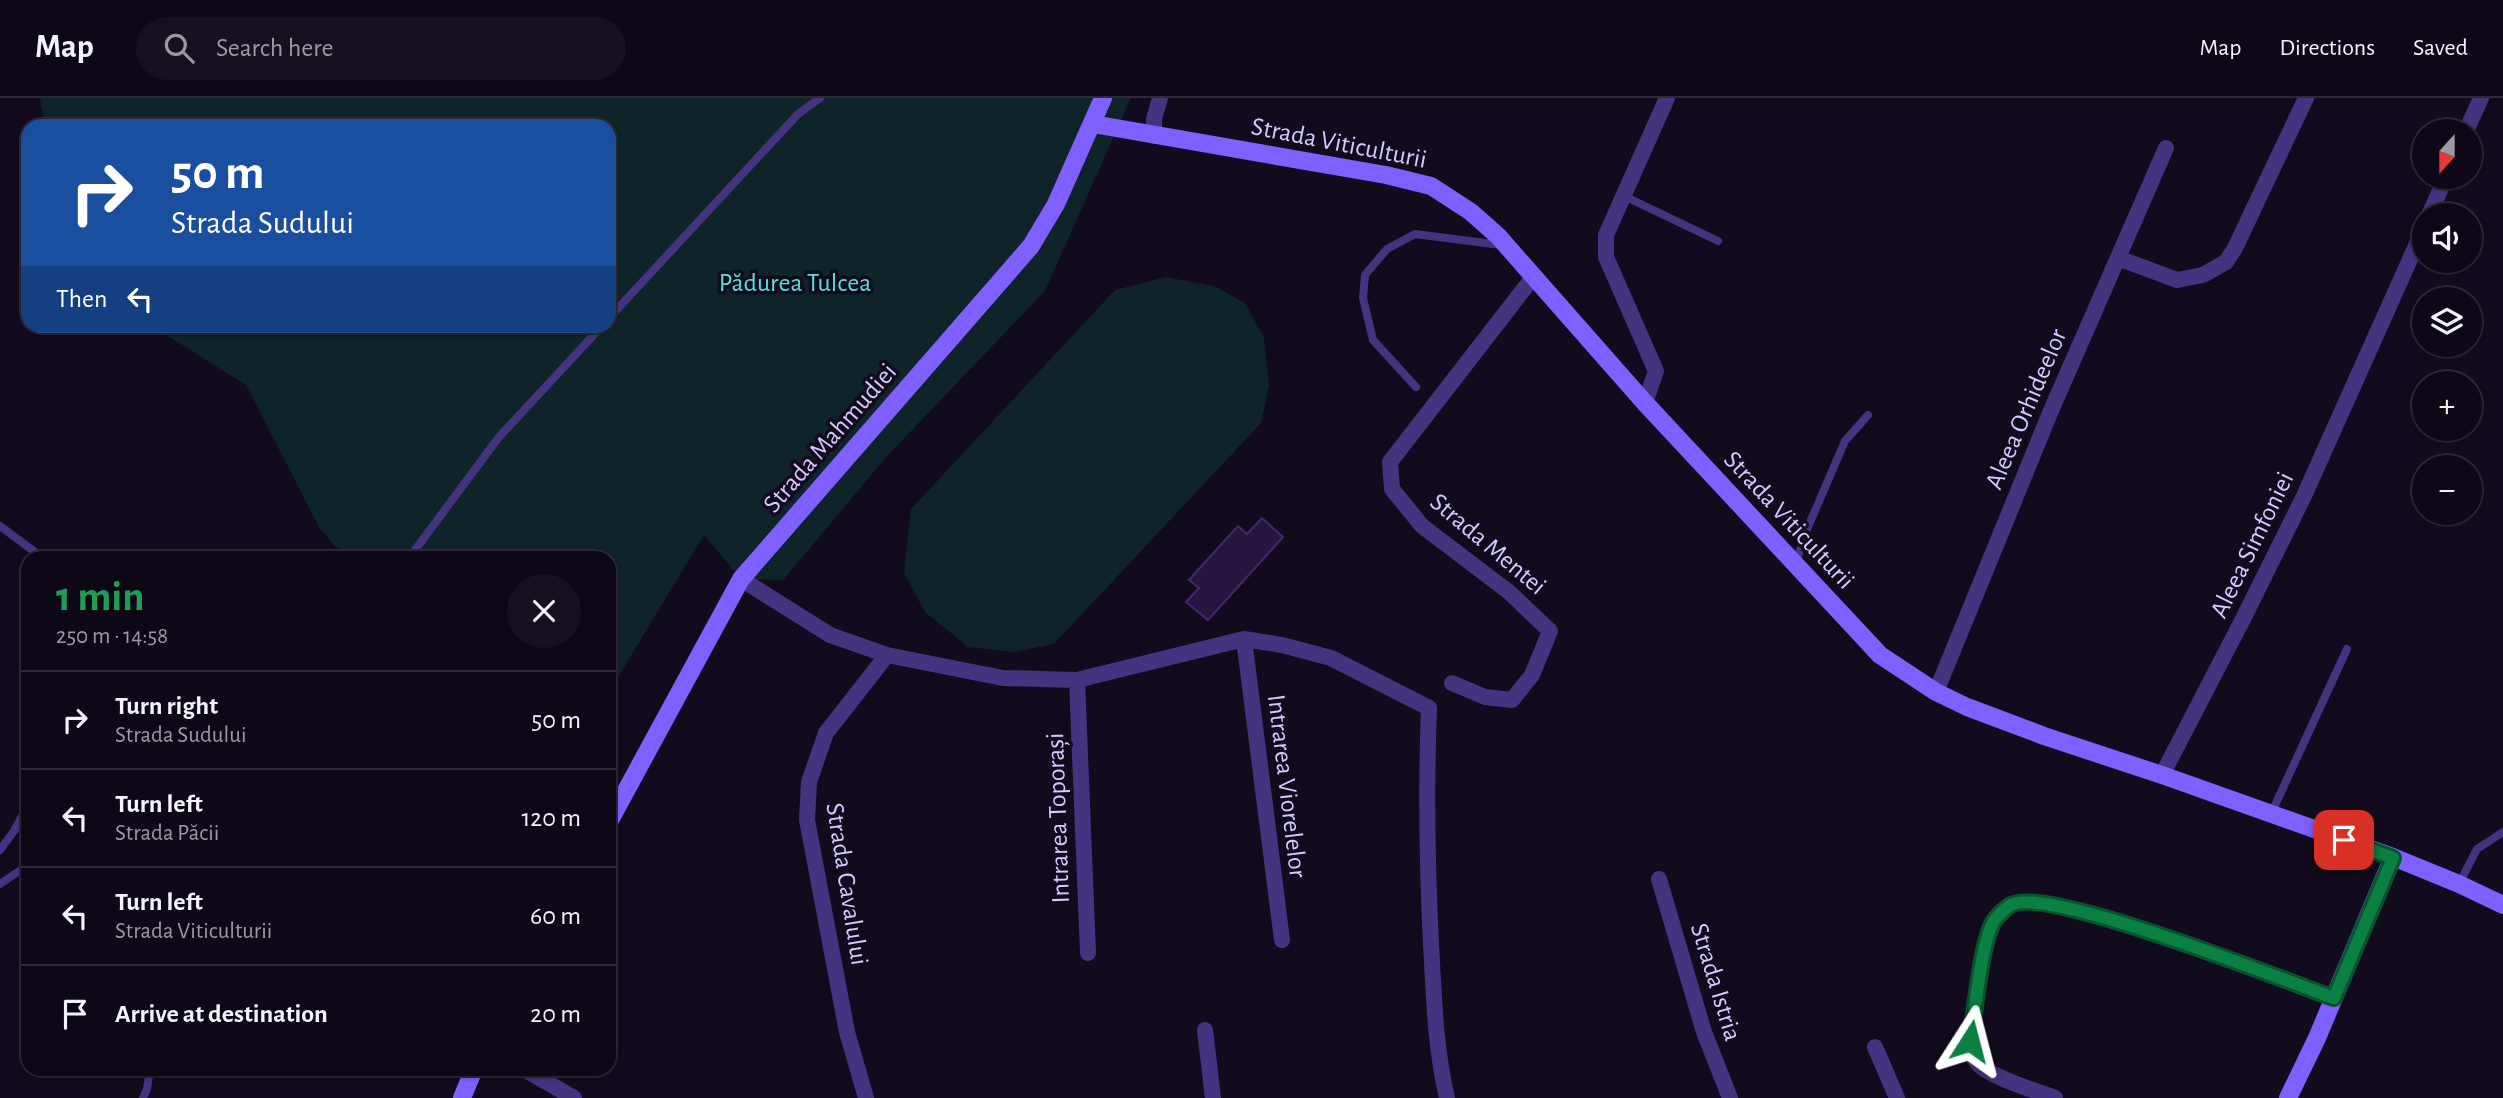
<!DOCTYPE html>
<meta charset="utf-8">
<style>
:root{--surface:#0e0816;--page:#17111f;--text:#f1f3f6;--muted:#9b9aa1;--line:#2e2935}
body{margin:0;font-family:"Alegreya Sans",sans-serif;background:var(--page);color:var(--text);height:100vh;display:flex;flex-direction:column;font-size:26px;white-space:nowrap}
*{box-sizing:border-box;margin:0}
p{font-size:23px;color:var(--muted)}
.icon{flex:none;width:38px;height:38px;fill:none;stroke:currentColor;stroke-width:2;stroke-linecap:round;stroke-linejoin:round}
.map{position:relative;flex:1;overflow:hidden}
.side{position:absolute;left:21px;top:453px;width:595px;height:525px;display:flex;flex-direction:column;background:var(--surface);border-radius:21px;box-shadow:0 2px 5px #0004,0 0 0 2px var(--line)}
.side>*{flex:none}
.hud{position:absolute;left:21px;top:21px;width:595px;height:214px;border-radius:21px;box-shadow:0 2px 5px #0004,0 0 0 2px var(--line);background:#1a4fa0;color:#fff;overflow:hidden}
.needle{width:46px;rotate:201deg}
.tools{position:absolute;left:2412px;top:21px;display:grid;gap:14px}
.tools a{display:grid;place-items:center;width:70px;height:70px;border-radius:50%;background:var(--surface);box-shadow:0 2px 5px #0004,0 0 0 2px var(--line);font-size:35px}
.pin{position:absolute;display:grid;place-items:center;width:60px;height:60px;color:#fff;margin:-30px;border-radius:14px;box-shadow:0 4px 10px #0006}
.me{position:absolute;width:77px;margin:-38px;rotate:9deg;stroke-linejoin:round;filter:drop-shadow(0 0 5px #0008)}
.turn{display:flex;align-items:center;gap:24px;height:147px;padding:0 35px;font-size:32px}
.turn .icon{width:91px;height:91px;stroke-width:2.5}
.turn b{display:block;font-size:49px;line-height:60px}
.then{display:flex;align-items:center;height:66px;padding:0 35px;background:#0003;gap:14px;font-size:26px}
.round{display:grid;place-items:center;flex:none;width:74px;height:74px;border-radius:37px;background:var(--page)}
.overview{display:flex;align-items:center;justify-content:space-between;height:119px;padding:0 35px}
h1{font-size:42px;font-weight:600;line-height:52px;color:#1e9e55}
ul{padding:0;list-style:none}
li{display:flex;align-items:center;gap:21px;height:98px;padding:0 35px;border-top:2px solid var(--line)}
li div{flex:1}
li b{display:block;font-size:26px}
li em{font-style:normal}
header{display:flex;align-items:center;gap:42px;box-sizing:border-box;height:98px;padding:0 35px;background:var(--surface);border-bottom:2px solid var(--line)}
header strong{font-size:33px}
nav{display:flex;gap:38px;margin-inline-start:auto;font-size:24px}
.search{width:490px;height:63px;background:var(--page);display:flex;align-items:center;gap:18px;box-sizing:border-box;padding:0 24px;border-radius:38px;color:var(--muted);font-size:26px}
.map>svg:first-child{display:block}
.green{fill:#0e2428}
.building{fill:#26163f;stroke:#42286c;stroke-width:2}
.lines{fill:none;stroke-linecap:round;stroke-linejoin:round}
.lane{stroke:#44347f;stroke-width:8}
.street{stroke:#44347f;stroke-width:16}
.secondary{stroke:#805fff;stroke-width:18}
.route-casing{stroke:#07532c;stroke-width:18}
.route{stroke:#0b8043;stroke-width:12}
.labels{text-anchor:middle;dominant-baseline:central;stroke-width:7;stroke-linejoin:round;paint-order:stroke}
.street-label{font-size:26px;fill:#d8c8ff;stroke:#120b1e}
.park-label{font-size:26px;fill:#50e2d8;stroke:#120b1e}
</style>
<header>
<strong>Map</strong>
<div class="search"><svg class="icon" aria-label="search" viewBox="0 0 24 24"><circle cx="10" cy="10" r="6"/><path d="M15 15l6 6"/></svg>Search here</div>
<nav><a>Map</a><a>Directions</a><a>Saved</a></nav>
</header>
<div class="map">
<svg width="2503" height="1000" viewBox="0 0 2503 1000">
<rect width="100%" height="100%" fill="#120b1e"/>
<!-- green -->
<path class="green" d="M40,0H1131L1045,193L888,357L783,482L741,481L704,437L609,594V460H346L320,431L246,287L152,228H609V28H45Z
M1166,179L1214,188L1245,205L1264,240L1269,287L1261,325L1054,546L1013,554L968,549L925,514L904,475L911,411L1115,192Z"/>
<!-- building -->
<path class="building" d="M1262,420L1283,439L1208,522L1186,504L1199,490L1189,482L1238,428L1247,436Z"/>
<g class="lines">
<!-- lane -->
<path class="lane" d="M1624,98L1718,143
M609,220L798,16L820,0
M1416,289L1373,242L1363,200L1365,177L1387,151L1415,136L1501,147
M0,428L43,460
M409,460L499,339L602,228
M1795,467L1808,429L1845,343L1868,317
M2271,716L2347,551
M0,752L14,733L28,707
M0,786L28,767
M2459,786L2477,751L2503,734
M143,1000L147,991L150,971"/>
<!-- street -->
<path class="street" d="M2466,33L2481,0
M1154,38V21L1160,0
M2429,117L2446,79
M2118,160L2177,182L2203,177L2226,164L2235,150L2306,0
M1645,305L1656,273L1606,159V137L1667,0
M741,481L830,537L887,557L1003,580L1077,582L1244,541L1282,547L1331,560L1429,610C1426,688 1427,767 1431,846C1434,898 1435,949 1447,1000
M1244,541L1282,842
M1077,582L1088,855
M1452,585L1485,599L1512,602L1532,577L1550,533L1509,494L1422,428L1392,391L1390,364L1534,178
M1936,594L2050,315L2166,50
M2162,677L2243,521L2304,398L2424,130
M1659,781L1704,934L1730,1000
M1205,932L1213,1000
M1875,949L1897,1000
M524,971L574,1000
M866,1000L847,934L807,722L809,684L826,635L887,557
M2055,1000C2037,993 1989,979 1977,965C1972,959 1971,951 1970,943C1974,916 1981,843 1994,823C1997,818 2004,812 2009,808C2040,784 2288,884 2334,900"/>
<!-- secondary -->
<path class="secondary" d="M1093,26L1386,77L1431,88L1471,114L1498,138L1645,305L1880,557L1936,594L1967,609L2044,638L2162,677L2393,759L2459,786L2503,807
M609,724L741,481L1031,148L1056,106L1103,0
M462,1000L474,971
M2288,1000L2317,940L2393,759"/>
</g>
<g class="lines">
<defs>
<path id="route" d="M1970,943C1975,916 1981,843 1994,823C1997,818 2004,812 2009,808C2040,784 2288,884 2334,900L2393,760L2344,742"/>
</defs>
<!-- route casing -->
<use href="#route" class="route-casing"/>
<!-- route -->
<use href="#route" class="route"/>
</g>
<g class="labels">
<!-- street labels -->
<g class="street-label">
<text transform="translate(1339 45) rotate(11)">Strada Viticulturii</text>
<text transform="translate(2026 311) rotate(-67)">Aleea Orhideelor</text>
<text transform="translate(830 340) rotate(-49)">Strada Mahmudiei</text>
<text transform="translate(1789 422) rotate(47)">Strada Viticulturii</text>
<text transform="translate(1488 446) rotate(40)">Strada Mentei</text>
<text transform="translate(2252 447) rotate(-64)">Aleea Simfoniei</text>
<text transform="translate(1287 688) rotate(83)">Intrarea Viorelelor</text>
<text transform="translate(1058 720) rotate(-92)">Intrarea Toporași</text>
<text transform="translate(847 786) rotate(81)">Strada Cavalului</text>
<text transform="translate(1716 884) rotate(73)">Strada Istria</text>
</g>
<!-- park labels -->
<g class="park-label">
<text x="795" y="185">Pădurea Tulcea</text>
</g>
</g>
</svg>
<div class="tools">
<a><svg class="needle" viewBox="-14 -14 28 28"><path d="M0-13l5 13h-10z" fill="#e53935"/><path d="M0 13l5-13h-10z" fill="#9b9aa1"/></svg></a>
<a><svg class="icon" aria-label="sound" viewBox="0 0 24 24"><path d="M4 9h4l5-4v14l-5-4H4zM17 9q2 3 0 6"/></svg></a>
<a><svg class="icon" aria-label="layers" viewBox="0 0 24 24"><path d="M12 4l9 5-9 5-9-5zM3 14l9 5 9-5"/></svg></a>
<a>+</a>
<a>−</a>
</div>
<div class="pin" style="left:2344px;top:742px;background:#d93025"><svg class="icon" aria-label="arrive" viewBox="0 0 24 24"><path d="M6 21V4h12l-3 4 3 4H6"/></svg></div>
<svg class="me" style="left:1970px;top:943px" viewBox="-20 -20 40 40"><path d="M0-17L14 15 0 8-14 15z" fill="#0b8043" stroke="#fff" stroke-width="4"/></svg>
<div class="hud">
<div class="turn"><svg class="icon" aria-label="right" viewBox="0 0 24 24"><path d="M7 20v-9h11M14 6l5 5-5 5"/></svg><div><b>50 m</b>Strada Sudului</div></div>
<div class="then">Then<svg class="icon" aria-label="left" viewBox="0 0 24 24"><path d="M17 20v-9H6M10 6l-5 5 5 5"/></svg></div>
</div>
<section class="side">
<div class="overview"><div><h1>1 min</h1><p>250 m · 14:58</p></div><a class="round"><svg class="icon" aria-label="close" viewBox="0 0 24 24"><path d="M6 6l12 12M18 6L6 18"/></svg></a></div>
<ul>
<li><svg class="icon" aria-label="right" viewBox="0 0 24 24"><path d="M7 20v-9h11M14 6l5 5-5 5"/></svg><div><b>Turn right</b><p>Strada Sudului</p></div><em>50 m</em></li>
<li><svg class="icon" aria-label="left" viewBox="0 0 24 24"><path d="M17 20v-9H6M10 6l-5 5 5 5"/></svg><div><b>Turn left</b><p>Strada Păcii</p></div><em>120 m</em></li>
<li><svg class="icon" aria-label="left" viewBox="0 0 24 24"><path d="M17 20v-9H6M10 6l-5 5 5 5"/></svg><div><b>Turn left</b><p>Strada Viticulturii</p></div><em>60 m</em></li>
<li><svg class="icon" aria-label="arrive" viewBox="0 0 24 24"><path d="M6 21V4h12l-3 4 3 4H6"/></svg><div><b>Arrive at destination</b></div><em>20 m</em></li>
</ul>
</section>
</div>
